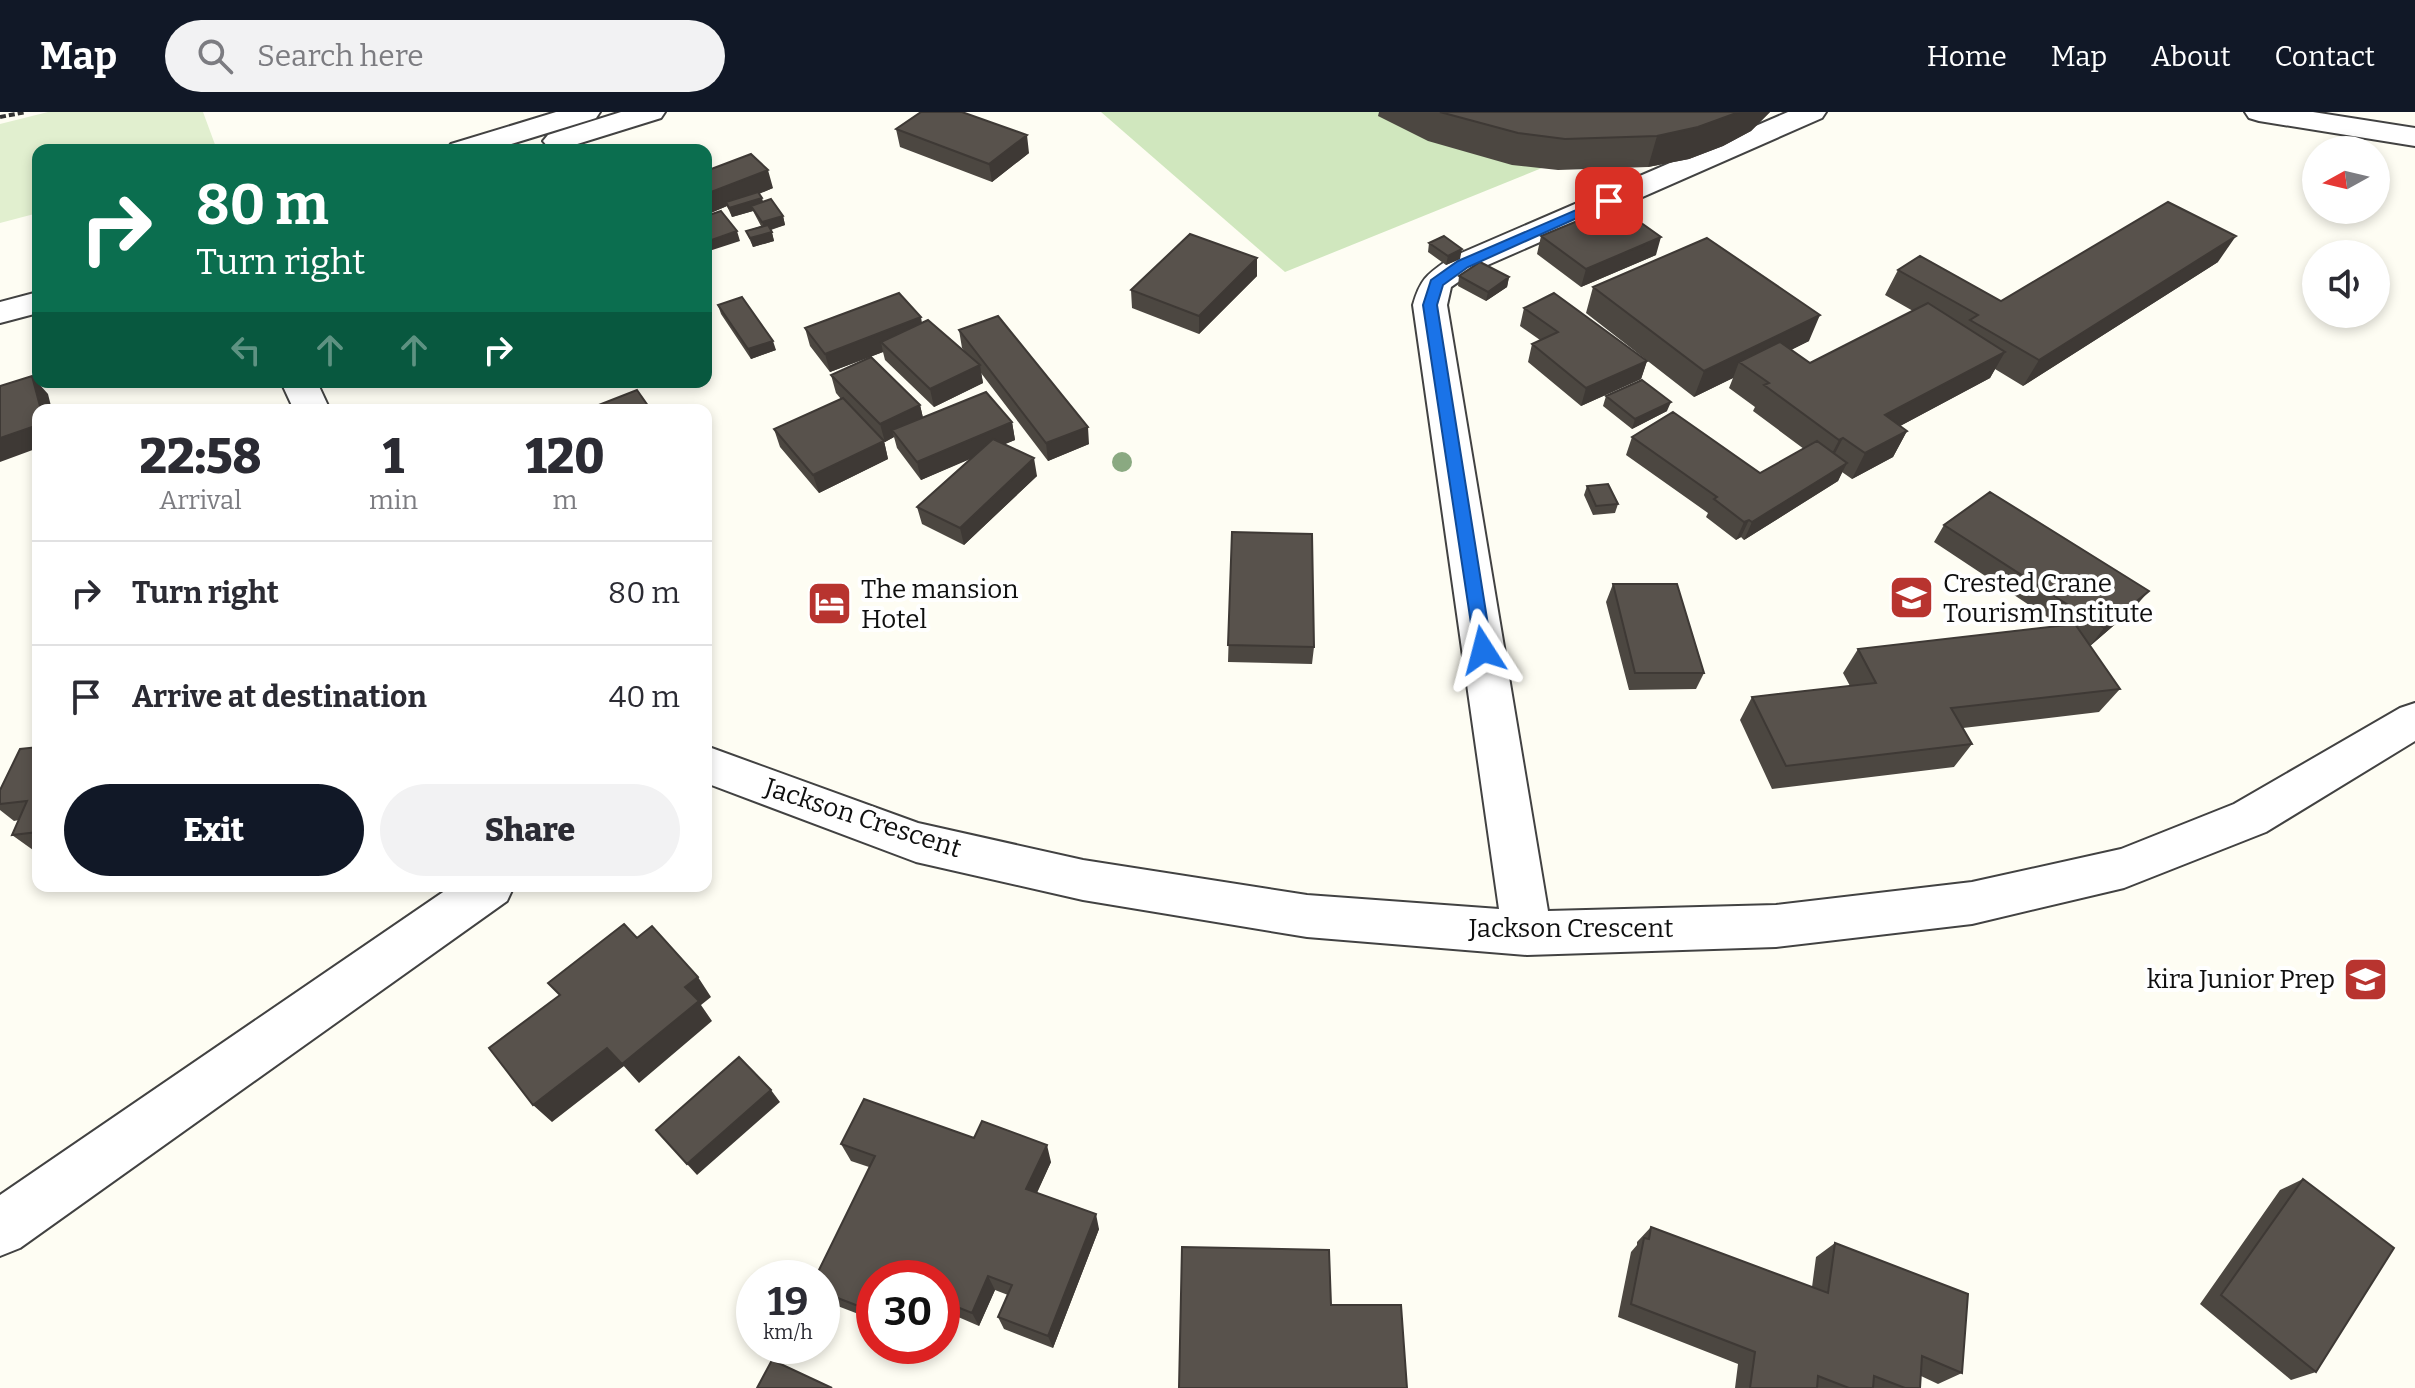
<!DOCTYPE html>
<style>
:root{--surface:#fff;--page:#f2f2f3;--text:#2b2b33;--muted:#7c7c81;--line:#e1e1e2;--accent:#111827}
body{margin:0;font-family:Bitter,serif;background:var(--page);color:var(--text);height:100vh;display:flex;flex-direction:column;font-size:30px;white-space:nowrap}
*{box-sizing:border-box;margin:0}
p{font-size:26px;color:var(--muted)}
.icon{flex:none;width:44px;height:44px;fill:none;stroke:currentColor;stroke-width:2;stroke-linecap:round;stroke-linejoin:round}
.map{position:relative;flex:1;overflow:hidden}
.side{position:absolute;left:32px;top:292px;width:680px;height:488px;display:flex;flex-direction:column;background:var(--surface);border-radius:16px;box-shadow:0 4px 12px #0003}
.side>*{flex:none}
.hud{position:absolute;left:32px;top:32px;width:680px;height:244px;border-radius:16px;box-shadow:0 4px 12px #0003;background:#0b6e4f;color:#fff;overflow:hidden}
.needle{width:52px;rotate:262deg}
.buttons{position:absolute;left:2302px;top:24px;display:grid;gap:16px}
.buttons a{display:grid;place-items:center;width:88px;height:88px;border-radius:50%;background:var(--surface);box-shadow:0 4px 12px #0003;font-size:40px}
.speed{position:absolute;left:736px;top:1148px;display:flex;gap:16px;font-size:40px;font-weight:700;text-align:center}
.speed>*{display:grid;place-content:center;width:104px;height:104px;border-radius:50%;background:var(--surface);box-shadow:0 4px 12px #0003;line-height:1}
.speed small{font-size:20px;font-weight:400}
.speed .limit{border:12px solid #d22;background:#fff;color:#111}
.pin{position:absolute;display:grid;place-items:center;width:68px;height:68px;color:#fff;margin:-34px;border-radius:16px;box-shadow:0 4px 12px #0006}
.me{position:absolute;width:88px;margin:-44px;rotate:351deg;stroke-linejoin:round;filter:drop-shadow(0 0 6px #0008)}
.turn{display:flex;align-items:center;gap:28px;height:168px;padding:0 32px;font-size:36px}
.turn .icon{width:104px;height:104px;stroke-width:2.5}
.turn b{display:block;font-size:56px;line-height:68px}
.lanes{display:flex;align-items:center;height:76px;padding:0 32px;background:#0003;justify-content:center;gap:40px;direction:ltr}
.lanes .off{opacity:.35}
.eta{display:flex;justify-content:space-evenly;align-items:center;height:136px;text-align:center}
.eta b{font-size:48px;font-weight:800;line-height:56px}
.cta{display:flex;gap:16px;margin-top:auto;padding:16px 32px}
.cta a{flex:1;height:92px;border-radius:48px;background:var(--accent);color:#fff;font-size:32px;font-weight:800;line-height:92px;text-align:center}
.cta a+a{background:var(--page);color:var(--text)}
ul{padding:0;list-style:none}
li{display:flex;align-items:center;gap:24px;height:104px;padding:0 32px;border-top:2px solid var(--line)}
li div{flex:1}
li b{display:block;font-size:30px}
li em{font-style:normal}
header{display:flex;align-items:center;gap:48px;box-sizing:border-box;height:112px;padding:0 40px;background:var(--accent);color:#fff}
header strong{font-size:38px}
nav{display:flex;gap:44px;margin-inline-start:auto;font-size:28px}
.search{width:560px;height:72px;background:var(--page);display:flex;align-items:center;gap:20px;box-sizing:border-box;padding:0 28px;border-radius:44px;color:var(--muted);font-size:30px}
.map>svg:first-child{display:block}
.green{fill:#d0e7be}
.pitch{fill:#e1efcf}
.lines{fill:none;stroke-linecap:round;stroke-linejoin:round}
.minor-casing{stroke:#424242;stroke-width:4}
.path{stroke:#313131;stroke-width:4;stroke-dasharray:6 3;stroke-linecap:butt}
.minor{fill:#fff;fill-rule:evenodd}
.tree{fill:#8aa981}
.wall{fill:#4c4741}
.shaded-wall{fill:#3e3935}
.building{fill:#58524c;stroke:#3e3935;stroke-width:2}
.route{fill:#1a73e8;stroke:#114b97;stroke-width:2}
.labels{text-anchor:middle;dominant-baseline:central;stroke-width:8;stroke-linejoin:round;paint-order:stroke}
.poi-label{font-size:26px;fill:#0f0f0f;stroke:#fff;text-anchor:start}
.street-label{font-size:26px;fill:#0f0f0f;stroke:#fff}
</style>
<header>
<strong>Map</strong>
<div class="search"><svg class="icon" aria-label="search" viewBox="0 0 24 24"><circle cx="10" cy="10" r="6"/><path d="M15 15l6 6"/></svg>Search here</div>
<nav><a>Home</a><a>Map</a><a>About</a><a>Contact</a></nav>
</header>
<div class="map">
<svg width="2415" height="1276" viewBox="0 0 2415 1276">
<rect width="100%" height="100%" fill="#fefdf3"/>
<!-- green -->
<path class="green" d="M1101,0H1575L1616,26L1285,160Z"/>
<!-- pitch -->
<path class="pitch" d="M48,0H203L217,38H38V101L0,111V12Z"/>
<g class="lines">
<defs>
<path id="minor" d="M556,0H600L596,6L492,38H446L451,32Z
M621,0H665L661,6L558,38L548,35L543,29L548,23Z
M1788,0H1826L1822,6L1474,159L1451,175L1447,193L1548,799L1776,793L1972,770L2121,737L2234,692L2400,596L2415,591V629L2266,720L2124,776L1972,812L1776,835L1527,843L1307,825L1083,788L916,750L706,671V634L918,711L1083,748L1307,783L1499,797L1413,193C1421,165 1428,162 1452,145Z
M2245,0H2313L2415,16V34L2259,9L2249,6Z
M38,180V201L0,211V190Z
M281,270H317L330,298H294Z
M452,774H514L507,789L20,1136L0,1144V1083Z"/>
</defs>
<!-- minor casing -->
<use href="#minor" class="minor-casing"/>
<!-- path -->
<path class="path" d="M0,5L26,0"/>
<!-- minor -->
<use href="#minor" class="minor"/>
</g>
<!-- trees -->
<circle class="tree" cx="1122" cy="350" r="10"/>
<!-- wall -->
<path class="wall" d="M1379,0H1770L1751,19L1723,34L1689,47L1648,55L1558,58L1512,53L1428,29L1378,4Z
M896,17L1029,41L992,70L900,35Z
M706,59L773,76L759,82L763,90L783,104L785,113L771,118L774,129L753,135L746,119L761,114L753,99L732,105L727,94L706,103Z
M1541,124L1656,143L1581,175L1537,142Z
M1429,131L1460,147L1446,153L1428,140Z
M1257,146V164L1199,222L1132,196L1131,178Z
M2218,150L2023,274L1995,257L1990,266L1900,314L1907,319L1893,345L1852,367L1842,360L1838,369L1744,428L1741,425L1736,428L1706,405L1708,401L1626,343L1632,325L1760,361L1804,337L1753,299L1755,295L1729,276L1733,266L1694,285L1586,201L1593,175L1809,229L1791,238L1810,251L1913,199L1885,183L1898,158L2001,189Z
M1459,164L1509,165L1507,175L1486,189L1458,174Z
M718,193L776,238L751,247L721,202Z
M1524,196L1647,249L1641,267L1581,294L1528,250L1532,232L1540,228L1520,214Z
M922,211L965,240L962,236L959,218L1089,332L1048,349L981,261L983,271L934,295L885,248L883,240L830,260L810,234L805,216Z
M831,263L920,293L923,306L1012,310L1015,328L1004,332L1037,364L964,433L922,412L917,395L971,346L921,368L897,336L894,325L885,330L879,325L884,329L888,347L819,381L780,335L774,317L841,287L836,281Z
M1606,284L1667,299L1632,317L1603,294Z
M1587,374L1618,392L1615,401L1593,403L1584,383Z
M1944,413L2134,496L2090,534L2120,577L2099,600L1963,616L1972,632L1954,655L1772,677L1740,608L1752,585L1850,574L1843,561L1858,537L2061,514L1934,430Z
M1232,420L1314,535L1312,552L1228,550Z
M1613,472L1704,561L1696,577L1629,578L1606,490Z
M38,635V738H33L12,723L19,708L14,709L0,698V678Z
M974,1026L1051,1050L1037,1081L1099,1117L1053,1236L1004,1217L998,1205L1008,1183L995,1178L979,1214L942,1198V1166H874V1208L822,1188V1166L869,1055L851,1049L841,1032Z
M2303,1067L2316,1260L2291,1268L2200,1192L2280,1078Z
M1651,1115L1812,1175L1816,1145L1835,1131L1962,1261L1938,1272L1921,1264L1920,1276H1735L1738,1252L1618,1205L1631,1140L1637,1133V1130Z"/>
<!-- shaded-wall -->
<path class="shaded-wall" d="M1739,0H1770L1751,19L1723,34L1689,47L1648,55L1657,24Z
M1027,23L1029,41L992,70L989,52Z
M768,58L773,76L728,94L726,90L727,94L706,103V82Z
M762,86L765,96L751,94L753,99L732,105L729,96Z
M783,104L785,113L765,119L762,110Z
M737,119L740,129L706,140V130Z
M772,120L774,129L753,135L750,126Z
M2236,124L2218,150L2023,274L2039,248Z
M1661,125L1656,143L1581,175L1586,157Z
M1462,137L1460,147L1446,153L1448,144Z
M1257,146V164L1199,222V204Z
M1509,165L1507,175L1486,189L1488,180Z
M1820,203L1809,229L1750,258L1739,250L1733,266L1694,285L1704,259Z
M921,205L924,223L881,230L883,240L830,260L825,242Z
M773,229L776,238L751,247L748,237Z
M2005,240L1990,266L1872,329L1885,303Z
M1647,249L1641,267L1581,294L1586,276Z
M980,253L983,271L934,295L930,277Z
M32,264L48,282L52,298H41Z
M1671,290L1667,299L1632,317L1635,307Z
M920,293L924,310L892,318L894,325L885,330L880,312Z
M1012,310L1015,328L921,368L917,350Z
M38,313V336L0,350V326Z
M1088,315L1089,332L1048,349L1046,331Z
M1907,319L1893,345L1852,367L1865,341Z
M1843,326L1830,351L1826,353L1839,328Z
M884,329L888,347L819,381L813,363Z
M1034,346L1037,364L964,433L960,416Z
M1847,351L1838,369L1744,428L1752,410Z
M1749,408L1741,425L1736,428L1744,410Z
M2149,479L2134,496L2090,534L2104,516Z
M698,865L711,885L701,893L712,909L639,971L622,952L685,875Z
M607,936L624,954L552,1010L533,993Z
M771,978L780,990L697,1063L687,1052Z
M1047,1033L1051,1050L1031,1093L1026,1077Z
M1096,1102L1099,1117L1053,1236L1048,1224Z
M988,1164L995,1178L979,1214L972,1201Z"/>
<!-- building -->
<path class="building" d="M921,0H962L1027,23L989,52L896,17Z
M1440,0H1739L1698,15L1657,24L1565,27L1518,21Z
M751,42L768,58L706,82V59Z
M758,80L762,86L729,96L726,90Z
M771,87L783,104L762,110L751,94Z
M2168,90L2236,124L2039,248L1970,208L1978,203L1898,158L1920,144L2001,189Z
M1616,93L1661,125L1586,157L1541,124Z
M721,99L737,119L706,130V104Z
M768,113L772,120L750,126L746,119Z
M1190,122L1257,146L1199,204L1131,178Z
M1444,124L1462,137L1448,144L1429,131Z
M1707,126L1820,203L1704,259L1593,175Z
M1480,150L1509,165L1488,180L1459,164Z
M899,181L921,205L825,242L805,216Z
M1554,181L1647,249L1586,276L1532,232L1558,220L1524,196Z
M742,185L773,229L748,237L718,193Z
M1928,191L2005,240L1885,303L1907,319L1865,341L1843,326L1839,328L1764,273L1769,271L1739,250L1780,230L1810,251Z
M998,204L1088,315L1046,331L959,218Z
M928,208L980,253L930,277L881,230Z
M871,245L920,293L880,312L831,263Z
M32,264L41,298H38V313L0,326V274Z
M1642,268L1671,290L1635,307L1606,284Z
M637,278L651,298H586Z
M986,280L1012,310L917,350L892,318Z
M843,286L884,329L813,363L774,317Z
M1673,300L1760,361L1817,329L1847,351L1752,410L1749,408L1744,410L1714,387L1717,385L1632,325Z
M993,327L1034,346L960,416L917,395Z
M1608,372L1618,392L1596,394L1587,374Z
M1990,380L2149,479L2104,516L1944,413Z
M1232,420L1312,422L1314,535L1228,533Z
M1613,472H1677L1704,561H1635Z
M2075,512L2120,577L1951,596L1972,632L1786,654L1752,585L1876,571L1858,537Z
M38,635V720L12,723L27,689L0,692V678L20,637Z
M624,812L637,826L652,814L698,865L685,875L699,889L622,952L607,936L533,993L489,936L560,883L548,871Z
M739,945L771,978L687,1052L656,1018Z
M864,987L974,1026L982,1009L1047,1033L1026,1077L1096,1102L1048,1224L998,1205L1012,1173L988,1164L972,1201L942,1189V1166H874V1200L822,1180V1166H815L875,1044L841,1032Z
M2303,1067L2394,1136L2316,1260L2221,1183Z
M1651,1115L1828,1181L1835,1131L1968,1182L1962,1261L1922,1244L1920,1276H1905L1874,1264L1873,1276H1849L1818,1264L1817,1276H1750L1755,1240L1631,1192L1644,1126L1649,1127Z
M1182,1135L1329,1138L1331,1193H1401L1407,1276H1179Z
M772,1248L832,1276H757Z"/>
<!-- route -->
<path class="route" d="M1604,86L1615,89L1468,155L1443,173L1437,193L1492,538L1483,545L1475,538L1423,193L1431,168L1458,149Z"/>
<!-- icons -->
<defs>
<symbol id="school-square" viewBox="-11 -11 22 22"><rect x="-9" y="-9" width="18" height="18" rx="4" fill="#b8342f" stroke="#fff"/><path d="M0-5L7-2L0 1L-7-2ZM-4 1L0 2.5L4 1V4Q0 6-4 4Z" fill="#fff"/></symbol>
<symbol id="hotel-square" viewBox="-11 -11 22 22"><rect x="-9" y="-9" width="18" height="18" rx="4" fill="#b8342f" stroke="#fff"/><path d="M-6-4.5h1.5V1H6V5H4.5V3h-9V5H-6ZM-4 0a1.8 1.8 0 1 1 3.6 0ZM.5 0V-2.5h3Q6-2.5 6 0Z" fill="#fff"/></symbol>
</defs>
<g fill-rule="evenodd">
<use href="#school-square" x="1886" y="460" width="51" height="51"/>
<use href="#hotel-square" x="804" y="466" width="51" height="51"/>
<use href="#school-square" x="2340" y="842" width="51" height="51"/>
</g>
<g class="labels">
<!-- poi labels -->
<g class="poi-label">
<text x="1943" y="471">Crested Crane<tspan x="1943" dy="30">Tourism Institute</tspan></text>
<text x="861" y="477">The mansion<tspan x="861" dy="30">Hotel</tspan></text>
<text x="2335" y="867" text-anchor="end">kira Junior Prep</text>
</g>
<!-- street labels -->
<g class="street-label">
<text transform="translate(863 706) rotate(18)">Jackson Crescent</text>
<text x="1571" y="816">Jackson Crescent</text>
</g>
</g>
</svg>
<div class="buttons">
<a><svg class="needle" viewBox="-14 -14 28 28"><path d="M0-13l5 13h-10z" fill="#e53935"/><path d="M0 13l5-13h-10z" fill="#7c7c81"/></svg></a>
<a><svg class="icon" aria-label="sound" viewBox="0 0 24 24"><path d="M4 9h4l5-4v14l-5-4H4zM17 9q2 3 0 6"/></svg></a>
</div>
<div class="speed"><div>19<small>km/h</small></div><div class="limit">30</div></div>
<div class="pin" style="left:1609px;top:89px;background:#d93025"><svg class="icon" aria-label="arrive" viewBox="0 0 24 24"><path d="M6 21V4h12l-3 4 3 4H6"/></svg></div>
<svg class="me" style="left:1483px;top:538px" viewBox="-20 -20 40 40"><path d="M0-17L14 15 0 8-14 15z" fill="#1a73e8" stroke="#fff" stroke-width="4"/></svg>
<div class="hud">
<div class="turn"><svg class="icon" aria-label="right" viewBox="0 0 24 24"><path d="M7 20v-9h11M14 6l5 5-5 5"/></svg><div><b>80 m</b>Turn right</div></div>
<div class="lanes"><svg class="icon off" aria-label="left" viewBox="0 0 24 24"><path d="M17 20v-9H6M10 6l-5 5 5 5"/></svg><svg class="icon off" aria-label="ahead" viewBox="0 0 24 24"><path d="M12 20V5M6 11l6-6 6 6"/></svg><svg class="icon off" aria-label="ahead" viewBox="0 0 24 24"><path d="M12 20V5M6 11l6-6 6 6"/></svg><svg class="icon" aria-label="right" viewBox="0 0 24 24"><path d="M7 20v-9h11M14 6l5 5-5 5"/></svg></div>
</div>
<section class="side">
<div class="eta">
<div><b>22:58</b><p>Arrival</p></div>
<div><b>1</b><p>min</p></div>
<div><b>120</b><p>m</p></div>
</div>
<ul>
<li><svg class="icon" aria-label="right" viewBox="0 0 24 24"><path d="M7 20v-9h11M14 6l5 5-5 5"/></svg><div><b>Turn right</b></div><em>80 m</em></li>
<li><svg class="icon" aria-label="arrive" viewBox="0 0 24 24"><path d="M6 21V4h12l-3 4 3 4H6"/></svg><div><b>Arrive at destination</b></div><em>40 m</em></li>
</ul>
<div class="cta"><a>Exit</a><a>Share</a></div>
</section>
</div>
